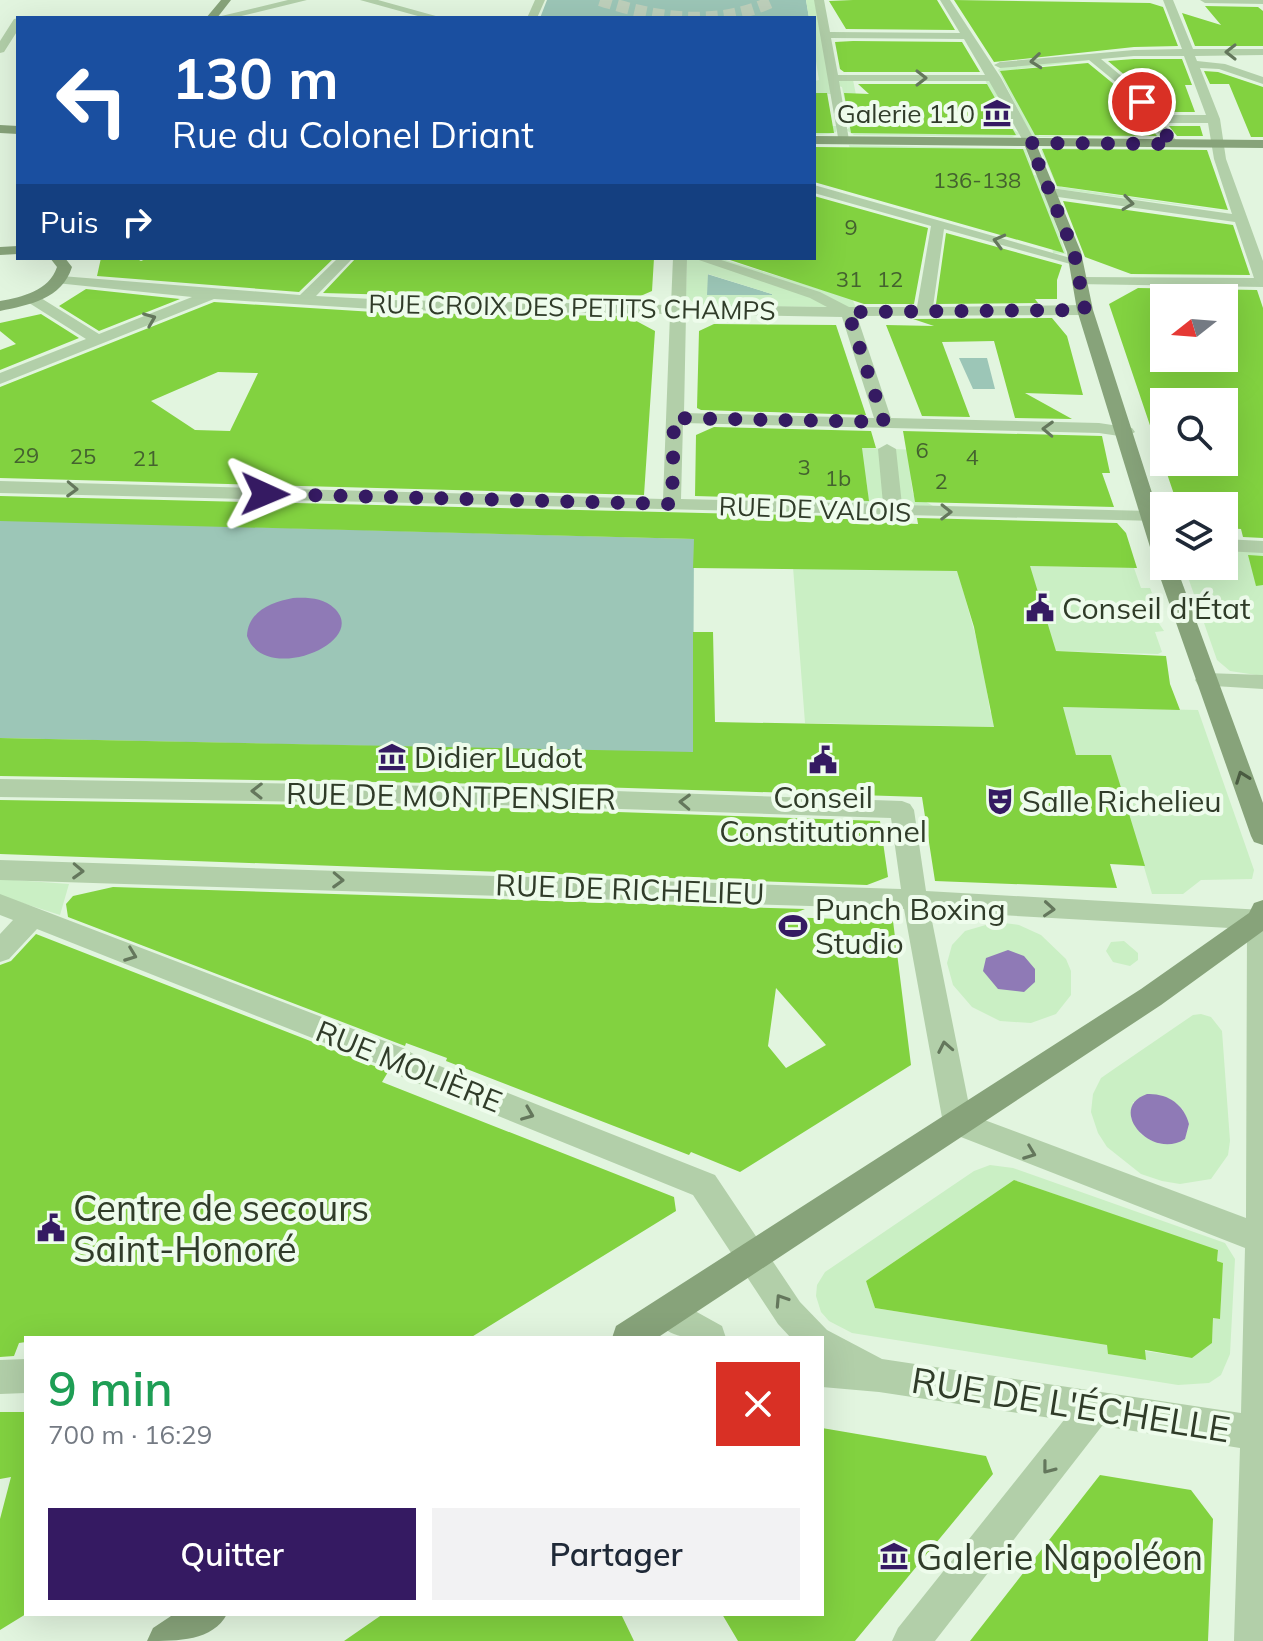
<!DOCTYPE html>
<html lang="fr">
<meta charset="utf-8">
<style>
:root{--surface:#fff;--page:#f2f2f3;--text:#1f2937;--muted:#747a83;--accent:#351a62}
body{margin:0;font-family:Mulish,sans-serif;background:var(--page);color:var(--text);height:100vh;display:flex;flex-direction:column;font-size:30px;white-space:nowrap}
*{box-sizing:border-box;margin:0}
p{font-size:26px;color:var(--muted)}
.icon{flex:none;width:44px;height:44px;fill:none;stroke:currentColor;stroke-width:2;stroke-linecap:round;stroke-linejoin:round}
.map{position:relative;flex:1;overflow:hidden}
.panel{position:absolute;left:24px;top:1336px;width:800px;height:280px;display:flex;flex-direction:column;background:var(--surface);border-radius:0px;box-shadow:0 8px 32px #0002}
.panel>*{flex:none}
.top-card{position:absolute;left:16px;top:16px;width:800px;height:244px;border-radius:0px;box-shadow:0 8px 32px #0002;background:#1a4fa0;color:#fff;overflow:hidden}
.needle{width:52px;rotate:253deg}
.fabs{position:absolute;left:1150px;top:284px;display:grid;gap:16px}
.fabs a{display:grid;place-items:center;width:88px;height:88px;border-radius:0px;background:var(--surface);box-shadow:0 8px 32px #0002;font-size:40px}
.pin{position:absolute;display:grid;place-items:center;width:68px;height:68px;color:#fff;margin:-34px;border:4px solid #fff;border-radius:50%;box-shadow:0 2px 8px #0007}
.me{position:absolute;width:88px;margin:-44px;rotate:91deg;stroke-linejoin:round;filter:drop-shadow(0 0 6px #0008)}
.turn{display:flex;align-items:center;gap:28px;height:168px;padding:0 24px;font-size:36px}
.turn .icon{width:104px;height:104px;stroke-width:2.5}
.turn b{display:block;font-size:56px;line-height:68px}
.then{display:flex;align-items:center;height:76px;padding:0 24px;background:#0003;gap:16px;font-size:30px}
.round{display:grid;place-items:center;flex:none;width:84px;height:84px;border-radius:0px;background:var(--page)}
.head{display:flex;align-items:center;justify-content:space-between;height:136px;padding:0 24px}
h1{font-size:48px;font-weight:600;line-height:60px;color:#1e9e55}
.action{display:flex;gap:16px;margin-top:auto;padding:16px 24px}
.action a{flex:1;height:92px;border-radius:0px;background:var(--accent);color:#fff;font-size:32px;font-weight:600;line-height:92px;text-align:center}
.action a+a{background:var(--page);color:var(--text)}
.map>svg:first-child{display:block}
.green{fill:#9cc6b7}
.plaza{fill:#caefc4;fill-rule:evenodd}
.water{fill:#8f7ab6}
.building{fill:#82d240;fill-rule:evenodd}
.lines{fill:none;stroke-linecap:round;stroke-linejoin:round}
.street-tunnel{stroke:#bed0bb;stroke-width:12;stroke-dasharray:12 6;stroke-linecap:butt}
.street{fill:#b2cfa9;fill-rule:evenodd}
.secondary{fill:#87a37a;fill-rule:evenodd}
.oneway{stroke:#64775c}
.oneway2{stroke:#4a5b41}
.route{stroke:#351a62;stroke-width:14;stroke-dasharray:0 25.2}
.labels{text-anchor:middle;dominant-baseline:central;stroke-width:8;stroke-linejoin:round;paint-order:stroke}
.far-number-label{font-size:22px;fill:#44622f}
.far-poi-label{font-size:26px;fill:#303c29;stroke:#eefcec;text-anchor:end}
.far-street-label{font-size:26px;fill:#303c29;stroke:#eefcec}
.poi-label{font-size:30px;fill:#303c29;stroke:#eefcec;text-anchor:start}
.street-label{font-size:30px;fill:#303c29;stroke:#eefcec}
.near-poi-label{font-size:36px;fill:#303c29;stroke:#eefcec;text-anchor:start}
.near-street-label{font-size:36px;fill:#303c29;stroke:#eefcec}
</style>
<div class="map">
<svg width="1263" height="1641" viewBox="0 0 1263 1641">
<rect width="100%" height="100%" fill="#e2f5df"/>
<!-- green -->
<path class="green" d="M547,0H806L809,18H540Z
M707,274L775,295H707Z
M959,358H987L995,389H973Z
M0,520L694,539L693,753L0,738Z"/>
<!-- plaza -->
<path class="plaza" d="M806,0H815L831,94H827L832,126H837L836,132L829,134L814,135V81L819,80L814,49V18H809Z
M1086,59L1091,60L1002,71L1039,136H1104L1144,123L1156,124L1163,136L1032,137L998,70L1002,67Z
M842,80H853L863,129L999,107L985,80H991L1014,130L1020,134L1012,137L854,135L846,130L850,127L848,120H851V114H843V111L847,110L846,106H842L841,102H845L842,87L838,86V82Z
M849,145L1026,149L1034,175L1039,176L1066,254L1053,253L1051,241L850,149Z
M1043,148L1204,150L1209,153H1048L1061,187L1232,212L1058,189L1041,151Z
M687,258H719L852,299L856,307L698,306L686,297ZM708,274L772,294V295H707Z
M813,446L972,452L911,480L913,494L933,506L850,504L868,493L866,479L807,477Z
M1224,549L1263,551V676L1230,671L1217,660L1184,566H1224Z
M1029,566L1134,568L1141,588H1150L1152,593L1148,594L1150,599L1154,600L1156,606L1152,607L1153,612L1158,613L1160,618L1156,619L1164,631L1155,632L1162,652L1158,654L1054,651Z
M793,567L962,571L961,583L982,659L990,711L1000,727L805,723Z
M1062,707L1198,710L1254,870L1252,879L1201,880L1183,894H1152L1111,756L1076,755Z
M0,879L69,884L60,915L0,896Z
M996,922L1019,925L1041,935L1066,959L1071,971V995L1056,1014L1031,1023L1000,1021L972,1007L953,985L947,963L952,945L965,931Z
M1124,941L1138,953V960L1130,966L1113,962L1106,951L1111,942Z
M1201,1014L1211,1017L1222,1031L1230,1141L1228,1155L1211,1179L1180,1184L1162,1181L1141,1174L1107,1147L1098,1133L1091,1112L1093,1094L1101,1078L1114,1069L1193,1015ZM1133,1102L1182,1108L1189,1124L1185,1138L1160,1144L1150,1140L1141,1134L1131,1118Z
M990,1165L1013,1168L1225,1243L1235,1259L1230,1354L1221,1375L1209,1383L1178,1385L852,1333L829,1321L821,1312L816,1296L817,1285L825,1272L974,1171ZM1014,1180L1218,1251L1217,1261L1223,1263L1220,1319L1213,1318L1212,1343L1192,1358L1145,1351V1360L1109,1354L1107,1345L875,1308L866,1281Z"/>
<!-- water -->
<path class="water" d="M293,598C307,597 324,598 334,608C371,642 264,686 247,636C248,611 272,602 293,598Z
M1008,950L1024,956L1035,969V982L1024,992L998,989L983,971L986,958Z
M1147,1094C1167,1093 1184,1104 1189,1124L1185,1139C1151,1161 1106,1108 1147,1094Z"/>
<!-- building -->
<path class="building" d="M853,0H937L955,30L846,29L829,1Z
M954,0L1150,3L1163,7L1178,46L1134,47L994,62Z
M1205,6L1258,7L1263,11V46H1195L1182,13L1221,25Z
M853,41L962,42L980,72H844L840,69L835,42Z
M1134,59H1182L1192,85H1185L1195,112H1158L1133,82L1108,61Z
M1088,63L1121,90L1157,136L1035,135L1000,71Z
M1204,71L1218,72L1263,87V137H1251L1229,84H1210Z
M858,84H987L1016,135L851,133L844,93L869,94Z
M814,93H827L834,133H814Z
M1169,126H1200L1203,136H1177Z
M814,147L1023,149L1064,253L814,182Z
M1042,149L1207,150L1228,210L1057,186Z
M814,196L928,228L914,304H864L730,260L814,258Z
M1063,201L1233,225L1250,275L1131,274L1085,257Z
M946,233L1062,265L1057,280V299H1035L1038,303L936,304Z
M101,258H135L141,261L148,258H334L299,292L97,276Z
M356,258H654L652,291L629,301L323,293Z
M1138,288L1257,290L1263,308V538L1243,537L1241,529L1224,528V506H1178L1163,462H1224V402H1164V454L1160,455L1109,304ZM1164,298H1224V358H1164Z
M86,289L180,299L99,331L59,306Z
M214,302L390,313L627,316L655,331L644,495L0,478V387ZM218,372L258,373L230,431L195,430L151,401Z
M41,314L79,338L0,370V350L16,344L0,331V323Z
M1052,318L1067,336L1083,395L1025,393L1072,419L1015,418L994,341L942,342L970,417L922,416L886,325L934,326L913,319Z
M714,324L836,325L866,415L701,410L697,408L699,331Z
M714,427L871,431L876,448H862L869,501L695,496L696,435Z
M903,431L1102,436L1110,473H1102L1114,507L915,502Z
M0,496L872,517V522L918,524L917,518L1117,523L1126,533L1137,568L1030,566L1056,651L1166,656L1170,684L1180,710L1063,707L1076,755H1111L1145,866L1110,864L1117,888L935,881L922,797L498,784L0,776V738L693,752V632H713L715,722L994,727L974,627L957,571L693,568L694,539L0,521Z
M1248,555L1263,556V585L1256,586Z
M0,800L498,808L880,821L888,877L867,885L0,854Z
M113,887L805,909L785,917L893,921L911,1065L740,1172L691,1152L689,1155L446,1061L447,1058L406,1043L405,1046L68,917L66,904L73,896ZM776,988L826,1045L786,1068L768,1046Z
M36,934L382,1069L388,1072L382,1082L674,1197L676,1211L470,1338L84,1336L82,1338H26V1342L19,1343L14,1356L0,1357V965L11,961Z
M1014,1180L1218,1250L1217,1261L1223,1263L1220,1319L1213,1318L1212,1343L1192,1358L1145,1350L1146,1360L1108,1354L1107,1345L875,1308L866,1281Z
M0,1412H26V1614L0,1630V1519L11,1477L0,1479Z
M822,1428L986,1456L993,1474L855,1641H738L722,1614H822Z
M1100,1475L1191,1490L1213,1519L1208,1641H970Z
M383,1614H621L634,1641H344Z"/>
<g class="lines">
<!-- street-tunnel -->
<path class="street-tunnel" d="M600,0C658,19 718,28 775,0"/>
<!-- street -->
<path class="street" d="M288,0H307L233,18H213Z
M360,0H378L443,18H425Z
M535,0H545L537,18H527Z
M814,0H824L830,32L960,33L940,0H950L1001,78L1036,143L1026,146L989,81H839L849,140L839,143ZM831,38L964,39L985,75H838Z
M1163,0H1173L1193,49H1263V55L1195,56L1197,61L1225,64L1263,77V84L1219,69L1200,68L1220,119L1226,159L1263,261V287L1076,284L1074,281L1081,277L1254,278L1235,222L1051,196L1044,192L1051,188L1232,214L1214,159L1208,123H1163L1179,144L1169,147L1123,88L1089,60L1000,68L994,65L1000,62L1134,50L1182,49ZM1134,56H1184L1206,115H1157L1131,84L1101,59Z
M1200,0H1263V4L1205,3Z
M19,18L18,30L4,52L0,53V41L14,19Z
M814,185L1081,261L1074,265L944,229L933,307L1085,305L1093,310L1085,315L857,316L891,418L1099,423L1132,428L1135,432L1126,437L1099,433L683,423L681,499L883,504L878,449L887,444L896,449L902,505L1150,511L1159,517L1157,521L0,493V481L663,499L670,314L390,310L214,299L0,384V373L86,339L26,301V295H36L99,334L192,297L56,283L54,280L61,276L300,295L338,258H353L316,296L390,300L671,305L673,258H687L686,305L827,307L810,298L693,258H715L820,292L849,307H917L931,226L814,193ZM686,314L842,317L874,418L684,413Z
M1224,539L1263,541V553L1224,551Z
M1206,673L1263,675V689L1198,685L1195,680L1198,675Z
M0,779L498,787L902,801L910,804L914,810L926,891L1263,910V1641H1234L1240,1448L1102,1426L935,1641H892L898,1628L1064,1420L879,1392L822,1387V1338H791L778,1324L693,1195L402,1077L383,1066L37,929L9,959L0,962V934L13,920L0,915V894L403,1048L422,1059L715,1175L800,1302L827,1330L882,1359L1241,1413L1245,1248L948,1132L943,1123L904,909L0,880V860L901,889L891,818L498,805L0,797ZM930,911L1247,929L1246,1218L971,1115Z
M668,1296L722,1326L726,1338C698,1338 665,1343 652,1312L657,1301Z
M26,1359V1393L0,1394V1360Z"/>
<!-- secondary -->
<path class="secondary" d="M221,0H231L217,18H206Z
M0,125L18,126V134L0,133Z
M814,136L1263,140V148L1037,146L1081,252L1093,310L1164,530V566H1176L1263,803V845L1254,842L1251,836L1154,560L1077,310L1067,252L1025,146L814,144Z
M18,246V254L0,255V247Z
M50,258H65L72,267C62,299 29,305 0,311V301C22,297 49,291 57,267Z
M1263,900V931L1161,1005L657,1338H612L616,1326L1141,989L1249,913L1254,903Z
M174,1614H227C213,1641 178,1641 147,1641L153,1628Z"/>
</g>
<!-- one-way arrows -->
<defs><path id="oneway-chevron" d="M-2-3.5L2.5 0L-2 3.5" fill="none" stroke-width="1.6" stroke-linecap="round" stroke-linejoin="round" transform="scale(2)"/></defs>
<g class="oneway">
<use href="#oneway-chevron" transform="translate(1231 52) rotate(180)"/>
<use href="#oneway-chevron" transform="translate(1036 61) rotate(174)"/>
<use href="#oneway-chevron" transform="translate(921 78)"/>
<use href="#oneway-chevron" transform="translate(1128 203) rotate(8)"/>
<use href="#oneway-chevron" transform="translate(999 241) rotate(-165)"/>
<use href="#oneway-chevron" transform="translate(150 319) rotate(-22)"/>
<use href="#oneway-chevron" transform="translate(1048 429) rotate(-178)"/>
<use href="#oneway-chevron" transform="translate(72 489) rotate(2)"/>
<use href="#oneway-chevron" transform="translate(946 512) rotate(1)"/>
<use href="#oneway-chevron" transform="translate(257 791) rotate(-179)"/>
<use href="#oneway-chevron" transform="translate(685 802) rotate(-178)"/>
<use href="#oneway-chevron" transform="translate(78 871) rotate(2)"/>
<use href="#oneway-chevron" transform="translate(338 880) rotate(2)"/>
<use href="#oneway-chevron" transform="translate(1049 909) rotate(4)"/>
<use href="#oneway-chevron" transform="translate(131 955) rotate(21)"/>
<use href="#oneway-chevron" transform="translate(945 1047) rotate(-101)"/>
<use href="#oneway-chevron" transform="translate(528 1114) rotate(22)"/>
<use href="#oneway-chevron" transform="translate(1030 1153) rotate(21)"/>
<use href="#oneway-chevron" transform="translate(781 1300) rotate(-123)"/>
<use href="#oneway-chevron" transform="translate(1048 1468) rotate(128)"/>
</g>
<use class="oneway2" href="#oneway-chevron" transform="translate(1242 777) rotate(-110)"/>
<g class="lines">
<!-- route -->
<path class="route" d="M265,494L672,504L674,418L884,422L848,312L1085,310L1074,252L1030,143L1173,144L1142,102"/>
</g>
<!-- icons -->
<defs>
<symbol id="museum-bare" viewBox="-9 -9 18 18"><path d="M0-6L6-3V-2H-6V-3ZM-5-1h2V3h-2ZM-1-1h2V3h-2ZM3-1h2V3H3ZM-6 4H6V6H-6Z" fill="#351a62" stroke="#eefcec" stroke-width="2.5" paint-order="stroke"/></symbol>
<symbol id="civic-bare" viewBox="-9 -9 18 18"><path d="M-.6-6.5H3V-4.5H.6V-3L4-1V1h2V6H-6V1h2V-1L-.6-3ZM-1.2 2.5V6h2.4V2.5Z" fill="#351a62" stroke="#eefcec" stroke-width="2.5" paint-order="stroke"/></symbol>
<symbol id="theatre-bare" viewBox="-9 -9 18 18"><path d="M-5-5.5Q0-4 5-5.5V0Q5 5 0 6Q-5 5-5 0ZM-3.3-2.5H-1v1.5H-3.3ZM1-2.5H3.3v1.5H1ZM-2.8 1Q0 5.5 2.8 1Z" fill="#351a62" stroke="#eefcec" stroke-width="2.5" paint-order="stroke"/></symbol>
<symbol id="stadium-bare" viewBox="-9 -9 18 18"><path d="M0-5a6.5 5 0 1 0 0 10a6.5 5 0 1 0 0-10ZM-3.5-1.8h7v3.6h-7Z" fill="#351a62" stroke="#eefcec" stroke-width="2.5" paint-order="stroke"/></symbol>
</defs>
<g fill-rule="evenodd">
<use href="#museum-bare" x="977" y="93" width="40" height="40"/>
<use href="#civic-bare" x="1020" y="588" width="40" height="40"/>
<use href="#museum-bare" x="372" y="737" width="40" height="40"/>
<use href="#civic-bare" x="803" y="740" width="40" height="40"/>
<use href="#theatre-bare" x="980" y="781" width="40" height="40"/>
<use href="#stadium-bare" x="773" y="906" width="40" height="40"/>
<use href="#civic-bare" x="31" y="1208" width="40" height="40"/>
<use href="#museum-bare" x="874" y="1536" width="40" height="40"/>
</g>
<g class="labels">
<!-- far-number labels -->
<g class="far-number-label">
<text x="977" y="180">136-138</text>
<text x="851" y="227">9</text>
<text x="849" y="279">31</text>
<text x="890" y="279">12</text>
<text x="922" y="450">6</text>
<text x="26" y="455">29</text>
<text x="83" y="456">25</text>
<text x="972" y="457">4</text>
<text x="146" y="458">21</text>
<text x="804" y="467">3</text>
<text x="838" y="478">1b</text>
<text x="941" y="481">2</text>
</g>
<!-- far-poi labels -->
<g class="far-poi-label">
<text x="975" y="113">Galerie 110</text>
</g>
<!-- far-street labels -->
<g class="far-street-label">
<text transform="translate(572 307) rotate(1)">RUE CROIX DES PETITS CHAMPS</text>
<text transform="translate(815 509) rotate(2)">RUE DE VALOIS</text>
</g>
<!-- poi labels -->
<g class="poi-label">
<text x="1062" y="608">Conseil d'État</text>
<text x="414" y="757">Didier Ludot</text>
<text x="823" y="797" text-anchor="middle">Conseil<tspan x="823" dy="34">Constitutionnel</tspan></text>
<text x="1022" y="801">Salle Richelieu</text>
<text x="815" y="909">Punch Boxing<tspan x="815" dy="34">Studio</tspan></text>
</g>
<!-- street labels -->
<g class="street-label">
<text transform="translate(451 796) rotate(1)">RUE DE MONTPENSIER</text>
<text transform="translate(630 889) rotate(2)">RUE DE RICHELIEU</text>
<text transform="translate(409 1066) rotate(22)">RUE MOLIÈRE</text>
</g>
<!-- near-poi labels -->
<g class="near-poi-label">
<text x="73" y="1207">Centre de secours<tspan x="73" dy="41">Saint-Honoré</tspan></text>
<text x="916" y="1556">Galerie Napoléon</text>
</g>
<!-- near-street labels -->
<g class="near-street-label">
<text transform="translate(1071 1404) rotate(9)">RUE DE L'ÉCHELLE</text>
</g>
</g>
</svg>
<div class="fabs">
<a><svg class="needle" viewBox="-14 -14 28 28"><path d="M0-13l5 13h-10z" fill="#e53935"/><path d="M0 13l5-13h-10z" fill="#747a83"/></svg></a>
<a><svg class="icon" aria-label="search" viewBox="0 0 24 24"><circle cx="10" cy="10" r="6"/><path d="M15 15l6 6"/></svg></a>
<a><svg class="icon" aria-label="layers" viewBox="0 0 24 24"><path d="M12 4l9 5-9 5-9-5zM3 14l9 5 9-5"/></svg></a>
</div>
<div class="pin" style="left:1142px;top:102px;background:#d93025"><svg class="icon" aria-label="arrive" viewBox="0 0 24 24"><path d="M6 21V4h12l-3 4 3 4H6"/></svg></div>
<svg class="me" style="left:265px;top:494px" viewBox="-20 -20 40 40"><path d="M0-17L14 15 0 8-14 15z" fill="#351a62" stroke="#fff" stroke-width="4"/></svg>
<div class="top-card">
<div class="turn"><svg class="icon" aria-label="left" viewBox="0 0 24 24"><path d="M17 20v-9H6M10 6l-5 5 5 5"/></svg><div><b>130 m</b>Rue du Colonel Driant</div></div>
<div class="then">Puis<svg class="icon" aria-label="right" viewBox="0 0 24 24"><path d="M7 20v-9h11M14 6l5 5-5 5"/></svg></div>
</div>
<section class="panel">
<div class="head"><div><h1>9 min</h1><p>700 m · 16:29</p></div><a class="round" style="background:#d93025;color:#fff"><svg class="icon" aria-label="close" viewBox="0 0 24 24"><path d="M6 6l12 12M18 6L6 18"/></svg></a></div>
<div class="action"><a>Quitter</a><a>Partager</a></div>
</section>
</div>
